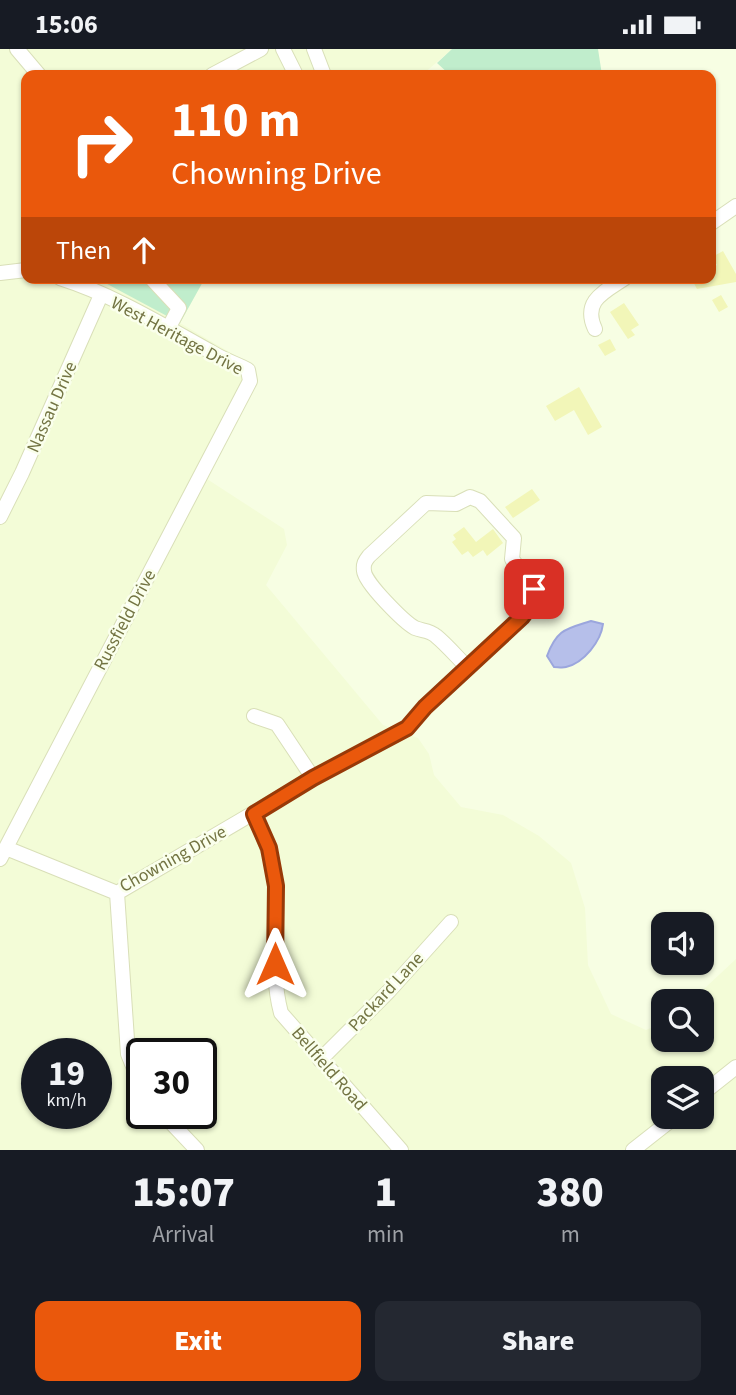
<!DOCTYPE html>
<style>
:root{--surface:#171b24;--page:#242831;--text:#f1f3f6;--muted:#9ea1a6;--accent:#ea580c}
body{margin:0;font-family:"Source Sans 3",sans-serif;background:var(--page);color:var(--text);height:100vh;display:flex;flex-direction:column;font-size:26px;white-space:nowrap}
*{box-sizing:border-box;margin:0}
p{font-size:23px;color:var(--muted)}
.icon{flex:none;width:38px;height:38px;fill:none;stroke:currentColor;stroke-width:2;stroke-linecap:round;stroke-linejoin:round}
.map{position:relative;height:1101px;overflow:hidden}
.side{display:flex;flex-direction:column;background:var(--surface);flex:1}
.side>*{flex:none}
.banner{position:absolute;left:21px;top:21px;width:695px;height:214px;border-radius:14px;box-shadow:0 2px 5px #0004;background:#ea580c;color:#fff;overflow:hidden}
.tools{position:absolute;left:651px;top:863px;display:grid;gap:14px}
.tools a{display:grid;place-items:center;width:63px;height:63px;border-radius:14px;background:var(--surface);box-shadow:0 2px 5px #0004;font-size:35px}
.speed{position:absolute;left:21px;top:989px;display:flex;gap:14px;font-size:35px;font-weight:700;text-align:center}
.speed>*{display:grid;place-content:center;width:91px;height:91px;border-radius:50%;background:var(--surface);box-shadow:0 2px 5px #0004;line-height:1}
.speed small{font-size:18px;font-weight:400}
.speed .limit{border:4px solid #111;border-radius:10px;background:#fff;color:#111}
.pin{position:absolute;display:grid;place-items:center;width:60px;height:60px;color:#fff;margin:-30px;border-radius:14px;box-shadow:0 4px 10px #0006}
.me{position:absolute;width:77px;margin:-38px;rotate:0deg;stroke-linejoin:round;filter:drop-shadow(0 0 5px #0008)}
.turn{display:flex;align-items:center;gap:24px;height:147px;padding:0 35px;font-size:32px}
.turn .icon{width:91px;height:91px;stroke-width:2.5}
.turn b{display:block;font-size:49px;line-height:60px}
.then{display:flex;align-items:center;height:66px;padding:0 35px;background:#0003;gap:14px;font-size:26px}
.eta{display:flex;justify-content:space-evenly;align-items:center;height:119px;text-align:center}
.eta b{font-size:42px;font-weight:800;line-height:49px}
.action{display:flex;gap:14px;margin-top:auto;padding:14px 35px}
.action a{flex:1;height:80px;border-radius:14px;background:var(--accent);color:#fff;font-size:28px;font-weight:800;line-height:80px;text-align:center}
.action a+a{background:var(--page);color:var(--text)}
.status{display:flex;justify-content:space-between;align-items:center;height:49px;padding:0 35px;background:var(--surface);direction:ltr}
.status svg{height:19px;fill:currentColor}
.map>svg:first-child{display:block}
.residential{fill:#f3fcd7;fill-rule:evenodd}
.green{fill:#c0edcc}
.water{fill:#b6bfea;stroke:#9ba6dd;stroke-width:2}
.building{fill:#f2f6b8}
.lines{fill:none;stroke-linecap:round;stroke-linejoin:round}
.minor-casing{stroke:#d9dfb8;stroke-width:16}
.minor{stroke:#fff;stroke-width:14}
.route-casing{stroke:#983908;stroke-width:18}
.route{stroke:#ea580c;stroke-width:12}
.labels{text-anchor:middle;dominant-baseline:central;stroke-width:5;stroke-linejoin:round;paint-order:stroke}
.street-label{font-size:18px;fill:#737443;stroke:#faffec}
</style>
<div class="status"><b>15:06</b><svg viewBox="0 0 49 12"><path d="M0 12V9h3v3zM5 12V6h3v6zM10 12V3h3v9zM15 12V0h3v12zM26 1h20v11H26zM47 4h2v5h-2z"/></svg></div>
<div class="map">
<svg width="736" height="1101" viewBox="0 0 736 1101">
<rect width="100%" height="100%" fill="#f7fee3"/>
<!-- residential -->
<path class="residential" d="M0,0H452L422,26H26V229H205L180,274L248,314L256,334L207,430L284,480L287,496L266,536L383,676L418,689L429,705L434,726L461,758L503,766L539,787L571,814L585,859L588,916L611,965L646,981L663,974V990H702V952H691L736,910V1101H0ZM37,1004H96V1064H37ZM142,1004H201V1064H142ZM663,1029H702V1068H663Z"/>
<!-- green -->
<path class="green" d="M452,0H598L602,26H450L437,14Z
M96,229H205L180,274Z"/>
<!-- water -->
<path class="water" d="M591,572L603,575C601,592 584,614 566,618C562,619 558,618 554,618L547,607C557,580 566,580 591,572Z"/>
<!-- building -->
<path class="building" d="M723,202L736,225V233L697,240L691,229H710V220L717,216L712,208Z
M721,246L728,258L719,263L712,251Z
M624,254L639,276L631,281L635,286L628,290L610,263Z
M610,290L616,301L605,307L598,296Z
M579,338L602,378L588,386L574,361L555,372L546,357Z
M532,440L540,451L513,469L505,458Z
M464,478L476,493L493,480L503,494L487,507L483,501L473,508L468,502L462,506L452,493L456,490L453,486Z"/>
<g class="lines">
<defs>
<path id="minor" d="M17,0L39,26
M283,0L296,26
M314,0L324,26
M212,26L261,0
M710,175L736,157
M0,224L26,221
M151,229L179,259L169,278
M595,280C582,252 604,243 625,229
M0,468L22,424L101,246
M254,667L277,675L313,729
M254,766C265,789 274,812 276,838C278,881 270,923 281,964L401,1101
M6,799L117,844L313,729L407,679L425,658L522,568C545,537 528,534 512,510L514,489L480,452L470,448L456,455L426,454L369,507C365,512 363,515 364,522C365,534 404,573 415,579C422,582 429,581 436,587C447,596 457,608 467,618
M0,810L250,332L248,321C237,315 224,311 213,304C164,277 114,246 60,229
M117,844L128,1005L142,1039
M320,1011L389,942L451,873
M702,1045L736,1018
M162,1064L197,1101
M633,1101L675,1068"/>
</defs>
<!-- minor casing -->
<use href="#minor" class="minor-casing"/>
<!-- minor -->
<use href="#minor" class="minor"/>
</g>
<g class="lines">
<defs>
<path id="route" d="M275,915L276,837L269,799L254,765L313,729L407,679L425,658L522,568L530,557L534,540"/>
</defs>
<!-- route casing -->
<use href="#route" class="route-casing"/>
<!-- route -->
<use href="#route" class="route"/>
</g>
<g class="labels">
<!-- street labels -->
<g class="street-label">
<text transform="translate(177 287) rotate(28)">West Heritage Drive</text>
<text transform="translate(52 358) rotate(-66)">Nassau Drive</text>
<text transform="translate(125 571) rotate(-62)">Russfield Drive</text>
<text transform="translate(173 810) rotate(-29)">Chowning Drive</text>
<text transform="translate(386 943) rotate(-47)">Packard Lane</text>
<text transform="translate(329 1020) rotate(49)">Bellfield Road</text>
</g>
</g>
</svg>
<div class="tools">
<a><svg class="icon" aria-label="sound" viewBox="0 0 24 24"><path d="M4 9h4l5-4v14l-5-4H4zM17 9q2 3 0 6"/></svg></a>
<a><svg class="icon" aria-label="search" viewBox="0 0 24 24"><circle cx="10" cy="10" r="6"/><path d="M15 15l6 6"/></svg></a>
<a><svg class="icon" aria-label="layers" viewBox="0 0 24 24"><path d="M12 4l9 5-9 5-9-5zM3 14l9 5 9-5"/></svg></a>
</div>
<div class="speed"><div>19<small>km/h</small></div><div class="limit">30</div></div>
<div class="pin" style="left:534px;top:540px;background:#d93025"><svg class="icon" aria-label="arrive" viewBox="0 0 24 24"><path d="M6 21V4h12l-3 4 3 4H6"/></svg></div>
<svg class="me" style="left:275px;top:915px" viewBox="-20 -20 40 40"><path d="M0-17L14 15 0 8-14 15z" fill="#ea580c" stroke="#fff" stroke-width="4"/></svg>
<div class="banner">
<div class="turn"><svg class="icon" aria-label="right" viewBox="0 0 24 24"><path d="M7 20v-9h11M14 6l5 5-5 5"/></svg><div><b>110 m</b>Chowning Drive</div></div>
<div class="then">Then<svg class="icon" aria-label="ahead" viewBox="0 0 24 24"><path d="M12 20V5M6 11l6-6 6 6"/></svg></div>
</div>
</div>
<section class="side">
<div class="eta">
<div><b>15:07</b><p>Arrival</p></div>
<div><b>1</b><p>min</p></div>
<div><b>380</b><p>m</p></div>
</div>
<div class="action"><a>Exit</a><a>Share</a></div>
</section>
